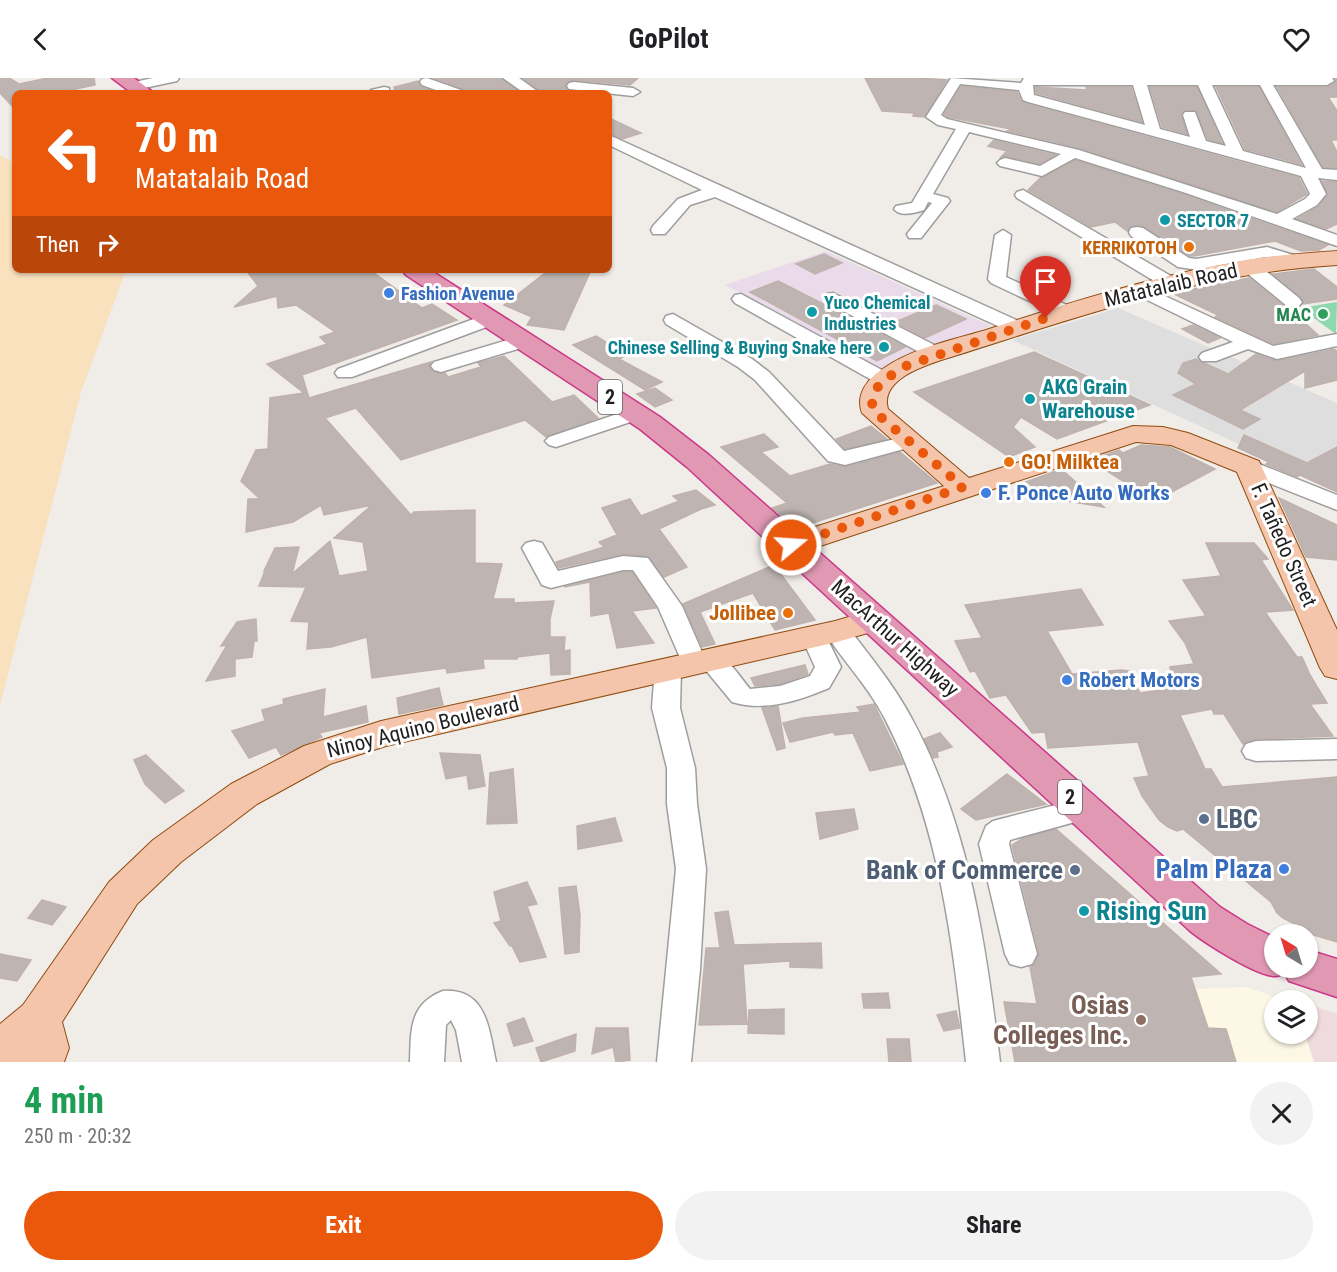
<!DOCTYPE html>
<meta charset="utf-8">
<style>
:root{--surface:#fff;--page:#f2f2f2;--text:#202124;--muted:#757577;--accent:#ea580c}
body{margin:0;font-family:"Roboto Condensed",sans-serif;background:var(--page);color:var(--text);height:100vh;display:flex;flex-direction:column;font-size:22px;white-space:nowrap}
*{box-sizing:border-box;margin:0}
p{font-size:20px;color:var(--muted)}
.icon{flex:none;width:33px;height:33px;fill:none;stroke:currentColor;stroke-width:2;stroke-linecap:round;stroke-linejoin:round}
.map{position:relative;height:984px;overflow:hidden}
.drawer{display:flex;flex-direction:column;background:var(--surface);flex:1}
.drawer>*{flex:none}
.banner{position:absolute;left:12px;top:12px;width:600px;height:183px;border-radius:9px;box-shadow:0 2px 4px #0004;background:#ea580c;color:#fff;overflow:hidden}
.needle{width:39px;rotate:322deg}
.fabs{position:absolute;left:1264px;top:846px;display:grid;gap:12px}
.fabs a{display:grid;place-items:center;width:54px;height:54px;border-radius:50%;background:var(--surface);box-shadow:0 2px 4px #0004;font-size:30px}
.pin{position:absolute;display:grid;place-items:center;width:51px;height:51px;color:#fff;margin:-62px -26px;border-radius:50% 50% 50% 0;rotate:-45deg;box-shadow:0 0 6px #0007}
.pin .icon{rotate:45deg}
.me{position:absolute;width:66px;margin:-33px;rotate:72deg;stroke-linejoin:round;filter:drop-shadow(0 0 4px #0008)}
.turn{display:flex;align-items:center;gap:21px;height:126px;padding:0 24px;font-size:27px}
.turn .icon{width:78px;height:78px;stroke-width:2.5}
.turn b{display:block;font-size:42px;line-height:51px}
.then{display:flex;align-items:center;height:57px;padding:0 24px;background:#0003;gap:12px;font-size:22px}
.round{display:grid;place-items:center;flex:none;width:63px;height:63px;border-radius:32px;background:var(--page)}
.headline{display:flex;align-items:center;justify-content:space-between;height:102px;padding:0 24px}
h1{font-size:36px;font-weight:700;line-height:45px;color:#1e9e55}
.action{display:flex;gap:12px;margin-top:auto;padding:12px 24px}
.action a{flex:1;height:69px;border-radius:36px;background:var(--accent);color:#fff;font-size:24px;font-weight:700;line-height:69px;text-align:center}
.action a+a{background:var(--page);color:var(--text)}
header{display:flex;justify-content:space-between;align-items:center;height:78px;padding:0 24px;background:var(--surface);font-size:27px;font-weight:700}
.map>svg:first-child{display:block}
.residential{fill:#dfdede}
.commercial{fill:#efdadd}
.industrial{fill:#e9dbe9}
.education{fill:#fdf8e5}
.sand{fill:#f9e1be}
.pitch{fill:#8ed8ad}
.building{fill:#beb4b1;stroke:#c1b1ac;stroke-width:1.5}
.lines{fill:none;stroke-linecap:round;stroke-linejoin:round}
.minor-casing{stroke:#9e9e9e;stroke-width:3}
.major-casing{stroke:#904b0e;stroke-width:2}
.highway-casing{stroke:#cc3888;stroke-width:3}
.minor{fill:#fff;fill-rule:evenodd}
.major{fill:#f4c5aa;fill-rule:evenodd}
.highway{fill:#e098b3;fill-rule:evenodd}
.route{stroke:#ea580c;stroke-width:10;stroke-dasharray:0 18}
.culture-dot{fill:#0f9aa8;stroke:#fff;stroke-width:2}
.food-dot{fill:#e8710a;stroke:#fff;stroke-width:2}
.shop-dot{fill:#3f7fe0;stroke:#fff;stroke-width:2}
.leisure-dot{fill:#2e9e5b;stroke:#fff;stroke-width:2}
.service-dot{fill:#5c6f8a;stroke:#fff;stroke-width:2}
.education-dot{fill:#8d6e63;stroke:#fff;stroke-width:2}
.labels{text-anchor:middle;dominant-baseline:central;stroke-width:6;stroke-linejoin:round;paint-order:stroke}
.far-culture-label{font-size:18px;font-weight:bold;fill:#0d838f;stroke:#fff;text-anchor:start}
.far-food-label{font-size:18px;font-weight:bold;fill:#c56008;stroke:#fff;text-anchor:end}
.far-shop-label{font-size:18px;font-weight:bold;fill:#366cbe;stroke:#fff;text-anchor:start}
.far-leisure-label{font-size:18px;font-weight:bold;fill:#27864d;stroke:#fff;text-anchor:end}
.shield{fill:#fff;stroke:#646464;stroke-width:1.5}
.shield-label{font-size:20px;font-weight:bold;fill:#212121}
.street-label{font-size:21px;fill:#212121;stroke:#fff}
.culture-label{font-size:21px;font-weight:bold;fill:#0d838f;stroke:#fff;text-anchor:start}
.food-label{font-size:21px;font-weight:bold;fill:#c56008;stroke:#fff;text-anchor:start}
.shop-label{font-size:21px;font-weight:bold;fill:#366cbe;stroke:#fff;text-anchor:start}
.near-service-label{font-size:26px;font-weight:bold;fill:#4e5e75;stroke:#fff;text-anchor:start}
.near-shop-label{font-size:26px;font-weight:bold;fill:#366cbe;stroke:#fff;text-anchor:end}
.near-culture-label{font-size:26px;font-weight:bold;fill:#0d838f;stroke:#fff;text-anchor:start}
.near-education-label{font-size:26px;font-weight:bold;fill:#785e54;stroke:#fff;text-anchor:end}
</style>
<header><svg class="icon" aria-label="back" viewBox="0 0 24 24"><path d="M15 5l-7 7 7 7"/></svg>GoPilot<svg class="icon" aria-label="heart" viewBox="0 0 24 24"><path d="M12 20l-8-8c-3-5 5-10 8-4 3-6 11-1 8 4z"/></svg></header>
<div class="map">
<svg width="1337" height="984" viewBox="0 0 1337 984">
<rect width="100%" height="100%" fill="#f0ece8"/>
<!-- residential -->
<path class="residential" d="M1118,230L1337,325V411L1012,262Z"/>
<!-- commercial -->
<path class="commercial" d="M1308,926L1337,936V984H1314L1305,956H1308Z"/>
<!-- industrial -->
<path class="industrial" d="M826,173L991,248L881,291L725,207Z"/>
<!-- education -->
<path class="education" d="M1245,909L1285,922H1275V956H1305L1314,984H1015L1004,924L1091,929L1195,911Z"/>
<!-- sand -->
<path class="sand" d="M0,77L15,86V192H126L81,314L0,627Z"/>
<!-- pitch -->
<path class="pitch" d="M1337,224L1336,256L1300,230Z"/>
<!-- building -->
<path class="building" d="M0,0H9L19,6L48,0H94L95,7L57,15H15V31L0,15Z
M434,0H501L520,15H465L462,10Z
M523,0H638L630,7L574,2L569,3L565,7L569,13L585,15H542Z
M865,0H919L947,2L924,39L913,38L914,35L882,33Z
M1335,0H1337V19H1328L1337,33V62H1331L1337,74V90L1323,89L1277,9H1327L1335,5Z
M418,3L421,9L437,15H395L394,9Z
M961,8L1017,14L1021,23L1027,26L1299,100L1307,116L1277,134L1080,70L1007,53L1011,51L948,39L944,36Z
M1035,9L1087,12L1086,9H1131L1142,44L1036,15Z
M1150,9H1197L1222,65L1208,61L1195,32H1185L1181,36L1187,56L1162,49Z
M1216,9H1259L1301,86L1245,71Z
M609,40L641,55L622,61L609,55Z
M994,62L1055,77L1040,86L1005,78L1000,80L1007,73L988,68Z
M1075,82L1185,117L1328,167L1319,172L1301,173L1275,163L1194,178H1190L1143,148H1131L1127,153L1115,144L1091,149L1028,112L1040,100Z
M1322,103L1337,104V146L1326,151L1297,141L1318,129L1328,117Z
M824,176L842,185L815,196L796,186Z
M1314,191L1337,209V221L1303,226L1300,218L1273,196Z
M246,192H370L422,230L432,226L457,242L302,297L309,320L431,284L429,288L432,293L445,295L448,299L481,289L478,285L504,278L552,324L574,317L598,340L546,359L525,342L401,382L356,330L325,340L411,437L414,434L475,432V485L502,486L493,521H514V525L554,523L550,541V559H565L564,573L570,572V596L551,597L550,575L517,579V581H483L484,590L447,595L446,590L372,600L367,559L331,569L307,571L309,544L291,543L306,509L259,508L265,493H264L275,470L299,469L292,496L330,463L339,498L368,493L363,464L334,460L372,427L324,437L321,427L293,444L246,454L248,421H260L241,403L256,372L268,371L270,320L304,315L267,286L327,266L320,259L335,254L296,227L278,230L277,218L234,229L258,208Z
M549,192H591L564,252L527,247L532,239L504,227Z
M1249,200L1286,230H1292L1298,235H1294L1318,257L1273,266L1215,239L1218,237L1172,215Z
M778,203L876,253L905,269L877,283L750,214Z
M936,227L966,241L925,260L895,244Z
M1193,247L1220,260L1208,265L1182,251Z
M596,258L627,277L619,281L662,304L645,312L573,267Z
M1334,271L1337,273V302L1305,310V293L1240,332L1260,341L1243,351L1173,317L1196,306L1178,295L1183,285L1196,281L1228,296L1256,276L1277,283Z
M1034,274L1150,327L1057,361L1021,339L1013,349L1035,369L1009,379L914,314Z
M655,310L672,322L655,329L637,316Z
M871,348L887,361L845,371L836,361Z
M764,356L778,369L761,374L790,398L830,386L846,389L900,374L937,405L797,450L772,430L787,425L721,369Z
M1244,357L1307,385L1337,369V414L1300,397L1297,399L1266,386L1269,384L1238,370Z
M1141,367L1170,369L1215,391L1155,423L1089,382L1119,372L1123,375Z
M1061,391L1104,429L1049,420L1026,404Z
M696,412L715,427L701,431L659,451L687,489L664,499L648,478L623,476L559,490L557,487L556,484L604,469L599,464L617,457L602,430L630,421L641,438L679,423L673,418Z
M1279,420L1337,447V482L1306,479Z
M1206,465H1254L1268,481L1261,482L1293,532L1265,534L1297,579H1302L1310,597L1327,625L1310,626L1333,658L1256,661L1243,666L1224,636H1214L1212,631L1180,637L1205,691H1211L1222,709L1337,699V864L1310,856L1309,853L1283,840L1277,835L1271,824L1183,751L1177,753L1168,749L1159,742L1142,718L1134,700L1149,698L1138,664L1048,670L1045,654L1032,655L1006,617L990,620L975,593L970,594L955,563L982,560L965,527L1081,511L1103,547L1047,553L1072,596L1121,592L1130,593L1140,615L1174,610L1170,589L1194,586L1185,565L1169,543L1206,538L1183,502L1221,498Z
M774,487L815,542L775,552L753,515L700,534L715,566L702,569L683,526Z
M623,494H632L656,530L632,533L654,565L617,570L609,535L591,538L590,504L564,509Z
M256,541L257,563H254L252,579L235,581V598L206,603L227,567L221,568L237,544Z
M805,587L808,596L780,606L755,608L751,600Z
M439,610L443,627L399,636L397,620Z
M325,611L323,639L366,628L368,644L319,655L322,659L281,677L276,669L249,680L232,653L265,643L262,632L284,626L283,621Z
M874,626L903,686L870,693L853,655L835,657L833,654L790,664L783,645L803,640L861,634L857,629Z
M778,628L785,670L777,672L762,630Z
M940,655L952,669L937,674L938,679L933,680L924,661Z
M440,675L480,677L485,708L469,711L467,697L446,701Z
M146,677L152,683L184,713L165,725L145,706L134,682Z
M513,691L517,745L487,746L490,695Z
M1007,696L1046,726L976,742L961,731Z
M854,731L858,751L820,761L816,735Z
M615,740L622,763L578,771L577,748Z
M1056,751L1221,896L1191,899L1208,950L1226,951L1236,984H1015L1004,924L1037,926L1030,889L1034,887L1039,875L1012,767L1022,761Z
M527,804L537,826L527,828L546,879L520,884L512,868H510L494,845L501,843L494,814Z
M576,808L580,837L579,874L565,876L559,810Z
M42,822L66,829L52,847L28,840Z
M728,833L734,867L821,865L822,890L790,889V883L743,886L747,946L699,947L706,870H720L715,835Z
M0,876L31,882L17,903L0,900Z
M888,915L890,930H864L862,916Z
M784,931V956L748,955L749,932Z
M956,933L960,950L944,953L937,937Z
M524,940L533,963L514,968L507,946Z
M596,950H628L630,982L616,984L613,969L592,976Z
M576,956L575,973L541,984L536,970Z
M887,961H909L911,984H889Z"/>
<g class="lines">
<defs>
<path id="minor" d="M153,0H179L177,3L135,12L128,8L130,5Z
M427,0L461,12L463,15H444L422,7L420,4L422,1Z
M503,0H519L540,15H524Z
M951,0L1021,5L1024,0H1332L1334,3L1327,7H1273L1322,91L1337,92V102L1318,100L1326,116L1317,127L1292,141L1337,157V168L1186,115L1075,80L1042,98L1000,88L997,85L1000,82L1005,80L1040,88L1061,76L969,54L933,116L948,120L950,123L921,160H909L907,156L932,125L928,124L924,132C915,135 900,139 894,131L896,128L912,125L956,51L938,47L926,39ZM960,6L1019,12L1023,22L1028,24L1301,98L1310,116L1305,121L1277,136L1079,72L947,41L941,37ZM1033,7H1133L1145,47L1038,18L1034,17ZM1147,7H1198L1226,68L1206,63L1195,34H1185L1183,37L1190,59L1160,51ZM1212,7H1260L1306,90L1243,73Z
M574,4L633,10L640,14L633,18L569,11L567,8L569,5Z
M384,9L389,10V15H369L371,12Z
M609,57L1025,246L1027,250L1025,254H1011L715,119L690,127L665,156H653L651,152L653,148L678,121L702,112L609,67Z
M1023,112L1176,201L1179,205L1176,209H1164L1017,120L1015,117L1017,114Z
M1137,149L1143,150L1189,180L1196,181L1267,169L1300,179L1303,183L1300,187L1294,188L1266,179L1215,188L1222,195L1219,199L1213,200L1207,199L1199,192L1178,189L1131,158L1129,154L1131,150Z
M1003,152L1011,157L1006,199L1071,229L1074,233L1071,237H1059L991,205L988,201L995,157Z
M1249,183L1255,184L1299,220L1302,224L1299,228H1287L1243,192L1240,188L1243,184Z
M1141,207L1273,268L1337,256V268L1277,281L1248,271L1216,283H1202L1199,279L1202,275L1233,264L1135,216L1132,212L1135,208Z
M833,215L944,272L947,276L944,280H930L827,224L824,220L827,216Z
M741,216L891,297L894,301L891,305H877L735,225L732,221L735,217Z
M490,235L497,237L499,241L497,245L352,299H338L335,295L338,291Z
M673,236L752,281L769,294L844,373L908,358L915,360L919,364L915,368L845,387L828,383L755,302L738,289L666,246L664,242L666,238Z
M524,257L531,259L534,263L531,267L441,294L434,292L431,288L434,284Z
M635,330L642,332L645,336L642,340L556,369L549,367L545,363L549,359Z
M1249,382L1337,417V432L1241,394L1238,389L1241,384Z
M534,463L542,465L558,493L623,478L648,480L682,528L702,574C723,569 738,597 750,611L780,608L810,598L815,589L801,558L805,552L814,550L823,552L841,589L829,610C798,623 765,634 732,624L704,590L694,594L685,591L658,529L633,492H623L551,510L542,507L522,470L526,465Z
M837,545L846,547C869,577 894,607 912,641C969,747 986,866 1000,984H966C953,866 940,746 884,639C868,608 843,583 824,553L828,547Z
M668,581L677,584L681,590L680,630L695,690L697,726L706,791L700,891L691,984H657L676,791L667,726V690L652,630L655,590L659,584Z
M1337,661V681L1256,683L1246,680L1242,673L1246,666L1256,663Z
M1083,720L1093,723L1098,731L1093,739L1010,762L1009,766L1037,876L1032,886L1021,889L1010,886L1005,876L979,766L986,748L993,743Z
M443,913C487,910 489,952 496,984H462L456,952L451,942L446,947L444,984H410C411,952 409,926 443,913Z"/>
<path id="major" d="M1337,173V187C1199,195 1082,238 951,279C929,286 879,300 888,331L969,400L1133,348L1163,349L1188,355L1259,383L1337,552V601L1325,598L1320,590L1237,394L1171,367L1136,364L802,474L791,476L780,474L776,467L780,460L944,408L862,335C855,316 868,300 884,290C913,270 952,262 986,252C1071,224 1157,197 1246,182C1276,177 1307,175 1337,173Z
M876,531L888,535L892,542L888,549L837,564L386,668L330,686L257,726L181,784L137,826L62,944L69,970L64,984H0V946L23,927L109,804L153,762L231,706L304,668L381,643L835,543Z"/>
<path id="highway" d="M112,0H134L154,15H132Z
M402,192H430L660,339L709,377L1220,829L1247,846L1275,860V890H1308V872L1337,881V919L1289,903L1285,895C1282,896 1279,898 1276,898C1258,899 1205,865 1190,853L687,389L640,351L406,197Z"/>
</defs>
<!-- minor casing -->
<use href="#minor" class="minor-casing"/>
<!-- major casing -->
<use href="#major" class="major-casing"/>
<!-- highway casing -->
<use href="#highway" class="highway-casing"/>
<!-- minor -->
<use href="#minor" class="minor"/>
<!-- major -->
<use href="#major" class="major"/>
<!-- highway -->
<use href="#highway" class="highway"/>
</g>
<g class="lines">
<!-- route -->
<path class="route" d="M791,467L963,409L876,335L872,327L873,319L876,311L884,302L906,288L1046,240"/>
</g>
<!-- markers -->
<g class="culture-dot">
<circle cx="1165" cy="142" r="6"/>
<circle cx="812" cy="234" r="6"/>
<circle cx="884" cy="269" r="6"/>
<circle cx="1030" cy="321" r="6"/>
<circle cx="1084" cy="833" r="6"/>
</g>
<g class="food-dot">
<circle cx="1189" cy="169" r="6"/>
<circle cx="1009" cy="384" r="6"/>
<circle cx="788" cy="535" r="6"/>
</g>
<g class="shop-dot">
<circle cx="389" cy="215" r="6"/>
<circle cx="986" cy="415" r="6"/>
<circle cx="1067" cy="602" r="6"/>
<circle cx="1284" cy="791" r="6"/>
</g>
<circle class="leisure-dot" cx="1323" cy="236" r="6"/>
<g class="service-dot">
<circle cx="1204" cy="741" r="6"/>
<circle cx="1075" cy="792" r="6"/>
</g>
<circle class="education-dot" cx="1141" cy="942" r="6"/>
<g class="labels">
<!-- far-culture labels -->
<g class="far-culture-label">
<text x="1177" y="142">SECTOR 7</text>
<text x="824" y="224">Yuco Chemical<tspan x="824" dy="21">Industries</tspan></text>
<text x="872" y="269" text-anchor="end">Chinese Selling &amp; Buying Snake here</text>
</g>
<!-- far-food labels -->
<g class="far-food-label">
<text x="1177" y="169">KERRIKOTOH</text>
</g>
<!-- far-shop labels -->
<g class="far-shop-label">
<text x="401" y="215">Fashion Avenue</text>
</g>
<!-- far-leisure labels -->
<g class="far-leisure-label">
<text x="1311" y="236">MAC</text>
</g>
<!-- shield labels -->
<g class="shield">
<rect x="598" y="302" width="24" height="34" rx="4.5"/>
<rect x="1058" y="702" width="24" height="34" rx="4.5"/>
</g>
<g class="shield-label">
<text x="610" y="319">2</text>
<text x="1070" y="719">2</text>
</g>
<!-- street labels -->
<g class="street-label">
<text transform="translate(1171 207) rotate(-13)">Matatalaib Road</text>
<text transform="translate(1284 467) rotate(66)">F. Tañedo Street</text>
<text transform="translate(895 560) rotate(42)">MacArthur Highway</text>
<text transform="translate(423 649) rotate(-14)">Ninoy Aquino Boulevard</text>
</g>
<!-- culture labels -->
<g class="culture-label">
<text x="1042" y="309">AKG Grain<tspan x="1042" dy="24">Warehouse</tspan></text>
</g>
<!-- food labels -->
<g class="food-label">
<text x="1021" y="384">GO! Milktea</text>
<text x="776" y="535" text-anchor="end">Jollibee</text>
</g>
<!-- shop labels -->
<g class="shop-label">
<text x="998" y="415">F. Ponce Auto Works</text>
<text x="1079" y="602">Robert Motors</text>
</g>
<!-- near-service labels -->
<g class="near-service-label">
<text x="1216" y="741">LBC</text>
<text x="1063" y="792" text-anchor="end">Bank of Commerce</text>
</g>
<!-- near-shop labels -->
<g class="near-shop-label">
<text x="1272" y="791">Palm Plaza</text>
</g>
<!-- near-culture labels -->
<g class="near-culture-label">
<text x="1096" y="833">Rising Sun</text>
</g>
<!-- near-education labels -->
<g class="near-education-label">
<text x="1129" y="927">Osias<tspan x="1129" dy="30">Colleges Inc.</tspan></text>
</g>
</g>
</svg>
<div class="fabs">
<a><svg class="needle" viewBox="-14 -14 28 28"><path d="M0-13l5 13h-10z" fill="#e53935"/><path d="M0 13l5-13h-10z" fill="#757577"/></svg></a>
<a><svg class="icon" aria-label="layers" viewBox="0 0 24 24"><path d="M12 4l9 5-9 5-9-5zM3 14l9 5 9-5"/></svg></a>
</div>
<div class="pin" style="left:1046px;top:240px;background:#d93025"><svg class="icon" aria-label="arrive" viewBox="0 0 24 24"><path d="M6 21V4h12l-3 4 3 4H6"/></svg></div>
<svg class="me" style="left:791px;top:467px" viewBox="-20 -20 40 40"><circle r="17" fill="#ea580c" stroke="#fff" stroke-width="3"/><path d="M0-11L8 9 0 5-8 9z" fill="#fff"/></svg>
<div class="banner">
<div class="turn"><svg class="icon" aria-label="left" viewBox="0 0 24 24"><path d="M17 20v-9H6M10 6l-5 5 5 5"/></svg><div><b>70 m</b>Matatalaib Road</div></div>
<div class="then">Then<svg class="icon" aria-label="right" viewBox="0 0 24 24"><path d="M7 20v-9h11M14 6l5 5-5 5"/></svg></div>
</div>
</div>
<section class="drawer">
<div class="headline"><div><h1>4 min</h1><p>250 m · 20:32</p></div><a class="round"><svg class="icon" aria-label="close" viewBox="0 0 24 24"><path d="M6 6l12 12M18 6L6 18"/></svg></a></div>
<div class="action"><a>Exit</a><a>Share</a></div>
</section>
